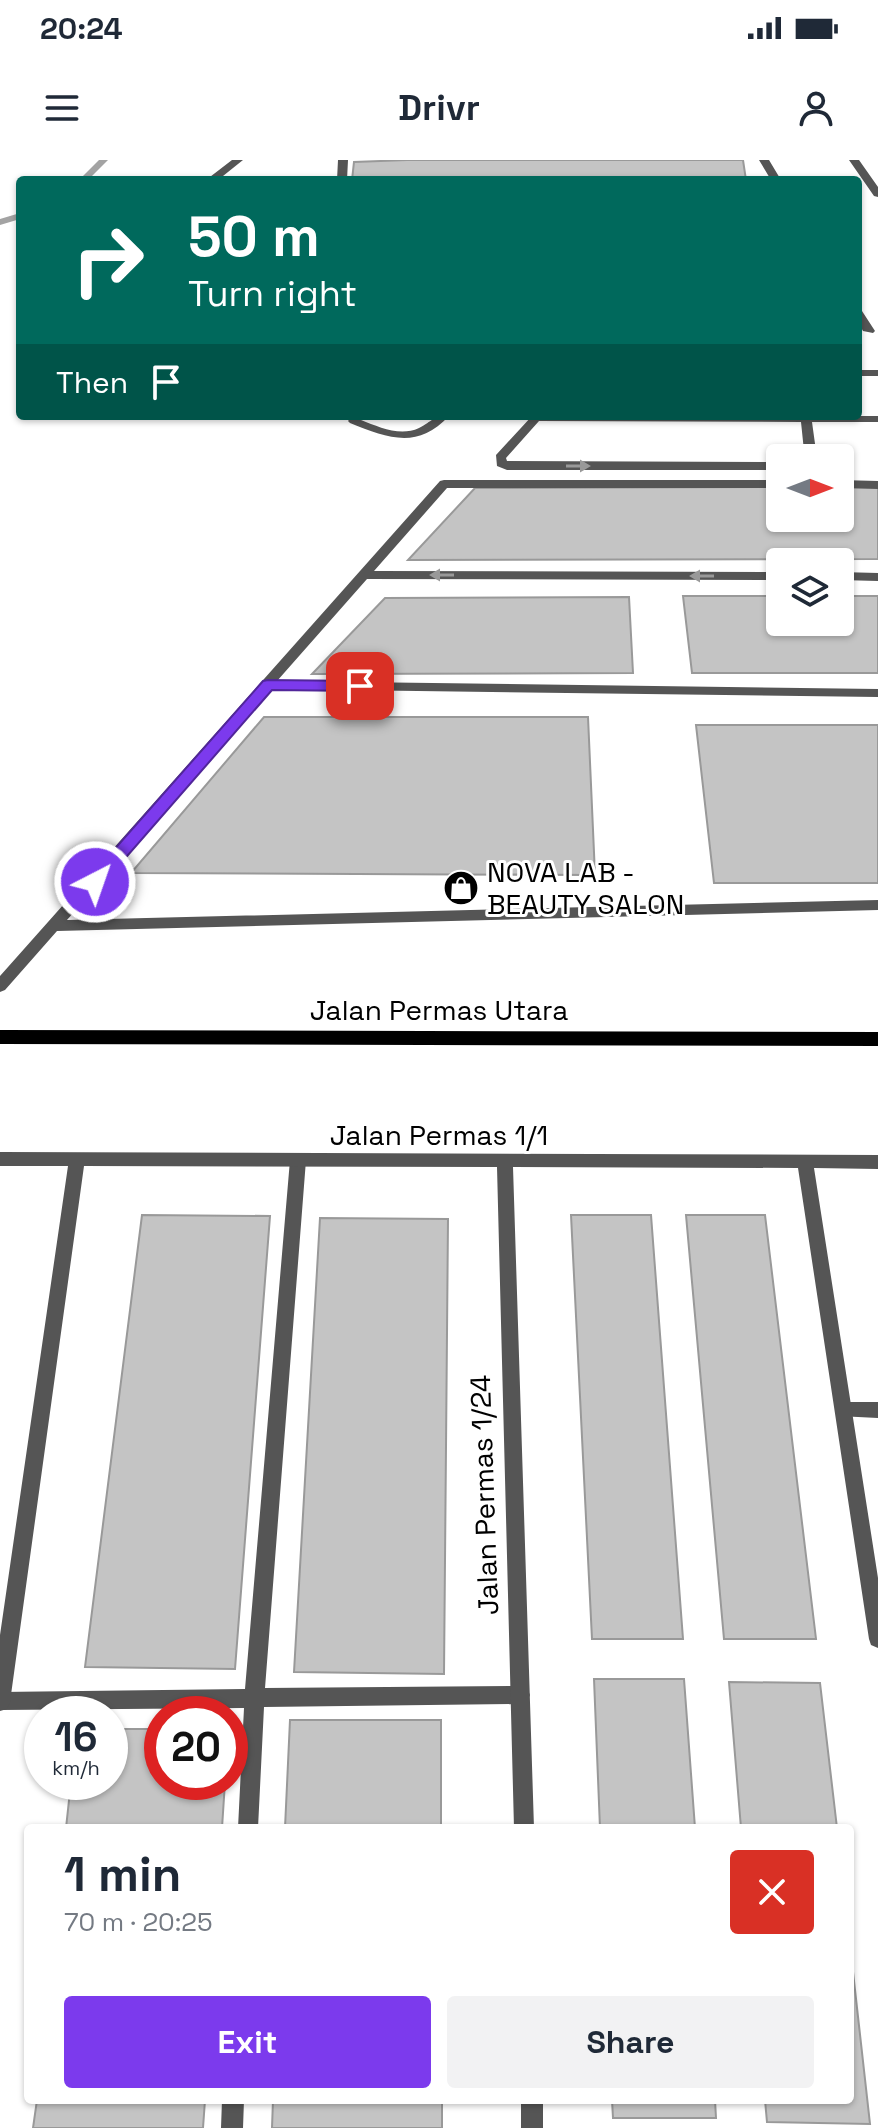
<!DOCTYPE html>
<meta charset="utf-8">
<style>
:root{--surface:#fff;--page:#f2f2f3;--text:#1f2937;--muted:#747a83;--accent:#7c3aed}
body{margin:0;font-family:"Space Grotesk",sans-serif;background:var(--page);color:var(--text);height:100vh;display:flex;flex-direction:column;font-size:30px;white-space:nowrap}
*{box-sizing:border-box;margin:0}
p{font-size:26px;color:var(--muted)}
.icon{flex:none;width:44px;height:44px;fill:none;stroke:currentColor;stroke-width:2;stroke-linecap:round;stroke-linejoin:round}
.map{position:relative;flex:1;overflow:hidden}
.panel{position:absolute;left:24px;top:1664px;width:830px;height:280px;display:flex;flex-direction:column;background:var(--surface);border-radius:8px;box-shadow:0 2px 6px #0004}
.panel>*{flex:none}
.banner{position:absolute;left:16px;top:16px;width:846px;height:244px;border-radius:8px;box-shadow:0 2px 6px #0004;background:#00695c;color:#fff;overflow:hidden}
.needle{width:52px;rotate:90deg}
.buttons{position:absolute;left:766px;top:284px;display:grid;gap:16px}
.buttons a{display:grid;place-items:center;width:88px;height:88px;border-radius:8px;background:var(--surface);box-shadow:0 2px 6px #0004;font-size:40px}
.speed{position:absolute;left:24px;top:1536px;display:flex;gap:16px;font-size:40px;font-weight:700;text-align:center}
.speed>*{display:grid;place-content:center;width:104px;height:104px;border-radius:50%;background:var(--surface);box-shadow:0 2px 6px #0004;line-height:1}
.speed small{font-size:20px;font-weight:400}
.speed .limit{border:12px solid #d22;background:#fff;color:#111}
.pin{position:absolute;display:grid;place-items:center;width:68px;height:68px;color:#fff;margin:-34px;border-radius:16px;box-shadow:0 4px 12px #0006}
.me{position:absolute;width:88px;margin:-44px;rotate:41deg;stroke-linejoin:round;filter:drop-shadow(0 0 6px #0008)}
.turn{display:flex;align-items:center;gap:28px;height:168px;padding:0 40px;font-size:36px}
.turn .icon{width:104px;height:104px;stroke-width:2.5}
.turn b{display:block;font-size:56px;line-height:68px}
.then{display:flex;align-items:center;height:76px;padding:0 40px;background:#0003;gap:16px;font-size:30px}
.round{display:grid;place-items:center;flex:none;width:84px;height:84px;border-radius:8px;background:var(--page)}
.head{display:flex;align-items:center;justify-content:space-between;height:136px;padding:0 40px}
h1{font-size:48px;font-weight:700;line-height:60px}
.button{display:flex;gap:16px;margin-top:auto;padding:16px 40px}
.button a{flex:1;height:92px;border-radius:8px;background:var(--accent);color:#fff;font-size:32px;font-weight:700;line-height:92px;text-align:center}
.button a+a{background:var(--page);color:var(--text)}
.status{display:flex;justify-content:space-between;align-items:center;height:56px;padding:0 40px;background:var(--surface);direction:ltr}
.status svg{height:22px;fill:currentColor}
header{display:flex;justify-content:space-between;align-items:center;height:104px;padding:0 40px;background:var(--surface);font-size:36px;font-weight:700}
.map>svg:first-child{display:block}
.lines{fill:none;stroke-linecap:round;stroke-linejoin:round}
.stream{fill:#a3a3a3;fill-rule:evenodd}
.building{fill:#c4c4c4;stroke:#999;stroke-width:2}
.service{fill:#555;fill-rule:evenodd}
.minor{fill:#555;fill-rule:evenodd}
.primary{fill:#000;fill-rule:evenodd}
.oneway{fill:#999}
.route{fill:#7c3aed;stroke:#51269a;stroke-width:2}
.labels{text-anchor:middle;dominant-baseline:central;stroke-width:6;stroke-linejoin:round;paint-order:stroke}
.poi-label{font-size:28px;fill:#000;stroke:#fff;text-anchor:start}
.street-label{font-size:28px;fill:#000;stroke:#fff}
</style>
<div class="status"><b>20:24</b><svg viewBox="0 0 49 12"><path d="M0 12V9h3v3zM5 12V6h3v6zM10 12V3h3v9zM15 12V0h3v12zM26 1h20v11H26zM47 4h2v5h-2z"/></svg></div>
<header><svg class="icon" aria-label="menu" viewBox="0 0 24 24"><path d="M4 6h16M4 12h16M4 18h16"/></svg>Drivr<svg class="icon" aria-label="person" viewBox="0 0 24 24"><circle cx="12" cy="8" r="4"/><path d="M4 21q1-7 8-7t8 7"/></svg></header>
<div class="map">
<svg width="878" height="1968" viewBox="0 0 878 1968">
<rect width="100%" height="100%" fill="#fff"/>
<g class="lines">
<!-- stream -->
<path class="stream" d="M99,0H108L88,20H79Z
M20,53V59L0,65V59Z"/>
</g>
<!-- building -->
<path class="building" d="M407,0H743L746,20H352L354,2Z
M780,327V358H840V327H878V399L408,400L475,328Z
M683,436H780V462H840V436H878V513H692Z
M629,437L633,513L312,514L385,438Z
M264,557H588L595,715L131,713Z
M696,565H878V723H714Z
M142,1055L270,1056L235,1509L85,1507Z
M571,1055H651L683,1479H592Z
M686,1055H765L816,1479H724Z
M320,1058L448,1059L444,1514L294,1512Z
M594,1519H684L695,1668H600Z
M729,1522L820,1523L837,1668H741Z
M290,1560H441V1668H285Z
M110,1569H162V1622H225L222,1668H66L71,1622H110Z
M850,1785L870,1964L767,1962L765,1940H850Z
M37,1940H205L203,1968H33Z
M273,1940H442V1968H272Z
M612,1940H715L716,1958H613Z"/>
<g class="lines">
<!-- service -->
<path class="service" d="M232,0H243L218,20H206Z
M338,0H348L347,20H337Z
M759,0H769L781,20H771Z
M858,150L862,151L875,171L873,173L863,171L858,162Z
M858,210H878V216H858Z
M352,256H364L361,260C379,267 400,277 419,268C433,261 432,256 449,256C417,290 388,278 350,263L348,261Z
M532,256H878V262H812L816,291L813,298H801L804,291L801,262L539,261L506,298L507,301L780,302V310H507L497,306L496,295Z
M444,320H780V328H447L374,411L780,412V420L367,419L277,521L878,529V537L270,529L67,760L878,740V750L57,771L5,830L0,832V816L440,321Z
M840,320L878,321V329L840,328Z
M840,412L878,413V421L840,420Z
M298,993L304,995L306,1000L265,1528L520,1526L527,1528L530,1535L527,1542L520,1544L264,1547L258,1668H238L244,1548L0,1550V1532L245,1529L290,1000L292,995Z
M844,1242H878V1258L838,1256L835,1250L838,1244Z
M222,1940H244L243,1968H221Z"/>
<!-- minor -->
<path class="minor" d="M849,0H859L878,27V37L874,36Z
M0,992L878,995V1009L814,1008L878,1418V1488L871,1485L869,1479L798,1008L513,1007L534,1668H514L497,1007L84,1006L10,1542L7,1549L0,1551V1475L68,1006H0Z
M521,1940H543V1968H521Z"/>
<!-- primary -->
<path class="primary" d="M0,870L878,872V886L0,884Z"/>
</g>
<!-- one-way arrows -->
<defs><path id="oneway-solid" d="M-6-.8H1V-3.2L6.5 0L1 3.2V.8H-6Z" transform="scale(2)"/></defs>
<g class="oneway">
<use href="#oneway-solid" transform="translate(578 306)"/>
<use href="#oneway-solid" transform="translate(442 415) rotate(-180)"/>
<use href="#oneway-solid" transform="translate(702 416) rotate(-180)"/>
</g>
<!-- route -->
<path class="route" d="M268,520L360,521L367,526L360,531L272,530L101,726H89L87,722L89,718L263,521Z"/>
<!-- icons -->
<defs>
<symbol id="shop-disc" viewBox="-11 -11 22 22"><circle r="9.5" fill="#000" stroke="#fff"/><path d="M-5-2.5h2.3a2.7 3.5 0 0 1 5.4 0H5L5.5 6h-11ZM-1.5-2.5h3a1.5 2.3 0 0 0-3 0Z" fill="#fff"/></symbol>
</defs>
<g fill-rule="evenodd">
<use href="#shop-disc" x="441" y="708" width="40" height="40"/>
</g>
<g class="labels">
<!-- poi labels -->
<g class="poi-label">
<text x="487" y="712">NOVA LAB -<tspan x="487" dy="32">BEAUTY SALON</tspan></text>
</g>
<!-- street labels -->
<g class="street-label">
<text x="439" y="850">Jalan Permas Utara</text>
<text x="439" y="975">Jalan Permas 1/1</text>
<text transform="translate(484 1335) rotate(-92)">Jalan Permas 1/24</text>
</g>
</g>
</svg>
<div class="buttons">
<a><svg class="needle" viewBox="-14 -14 28 28"><path d="M0-13l5 13h-10z" fill="#e53935"/><path d="M0 13l5-13h-10z" fill="#747a83"/></svg></a>
<a><svg class="icon" aria-label="layers" viewBox="0 0 24 24"><path d="M12 4l9 5-9 5-9-5zM3 14l9 5 9-5"/></svg></a>
</div>
<div class="speed"><div>16<small>km/h</small></div><div class="limit">20</div></div>
<div class="pin" style="left:360px;top:526px;background:#d93025"><svg class="icon" aria-label="arrive" viewBox="0 0 24 24"><path d="M6 21V4h12l-3 4 3 4H6"/></svg></div>
<svg class="me" style="left:95px;top:722px" viewBox="-20 -20 40 40"><circle r="17" fill="#7c3aed" stroke="#fff" stroke-width="3"/><path d="M0-11L8 9 0 5-8 9z" fill="#fff"/></svg>
<div class="banner">
<div class="turn"><svg class="icon" aria-label="right" viewBox="0 0 24 24"><path d="M7 20v-9h11M14 6l5 5-5 5"/></svg><div><b>50 m</b>Turn right</div></div>
<div class="then">Then<svg class="icon" aria-label="arrive" viewBox="0 0 24 24"><path d="M6 21V4h12l-3 4 3 4H6"/></svg></div>
</div>
<section class="panel">
<div class="head"><div><h1>1 min</h1><p>70 m · 20:25</p></div><a class="round" style="background:#d93025;color:#fff"><svg class="icon" aria-label="close" viewBox="0 0 24 24"><path d="M6 6l12 12M18 6L6 18"/></svg></a></div>
<div class="button"><a>Exit</a><a>Share</a></div>
</section>
</div>
